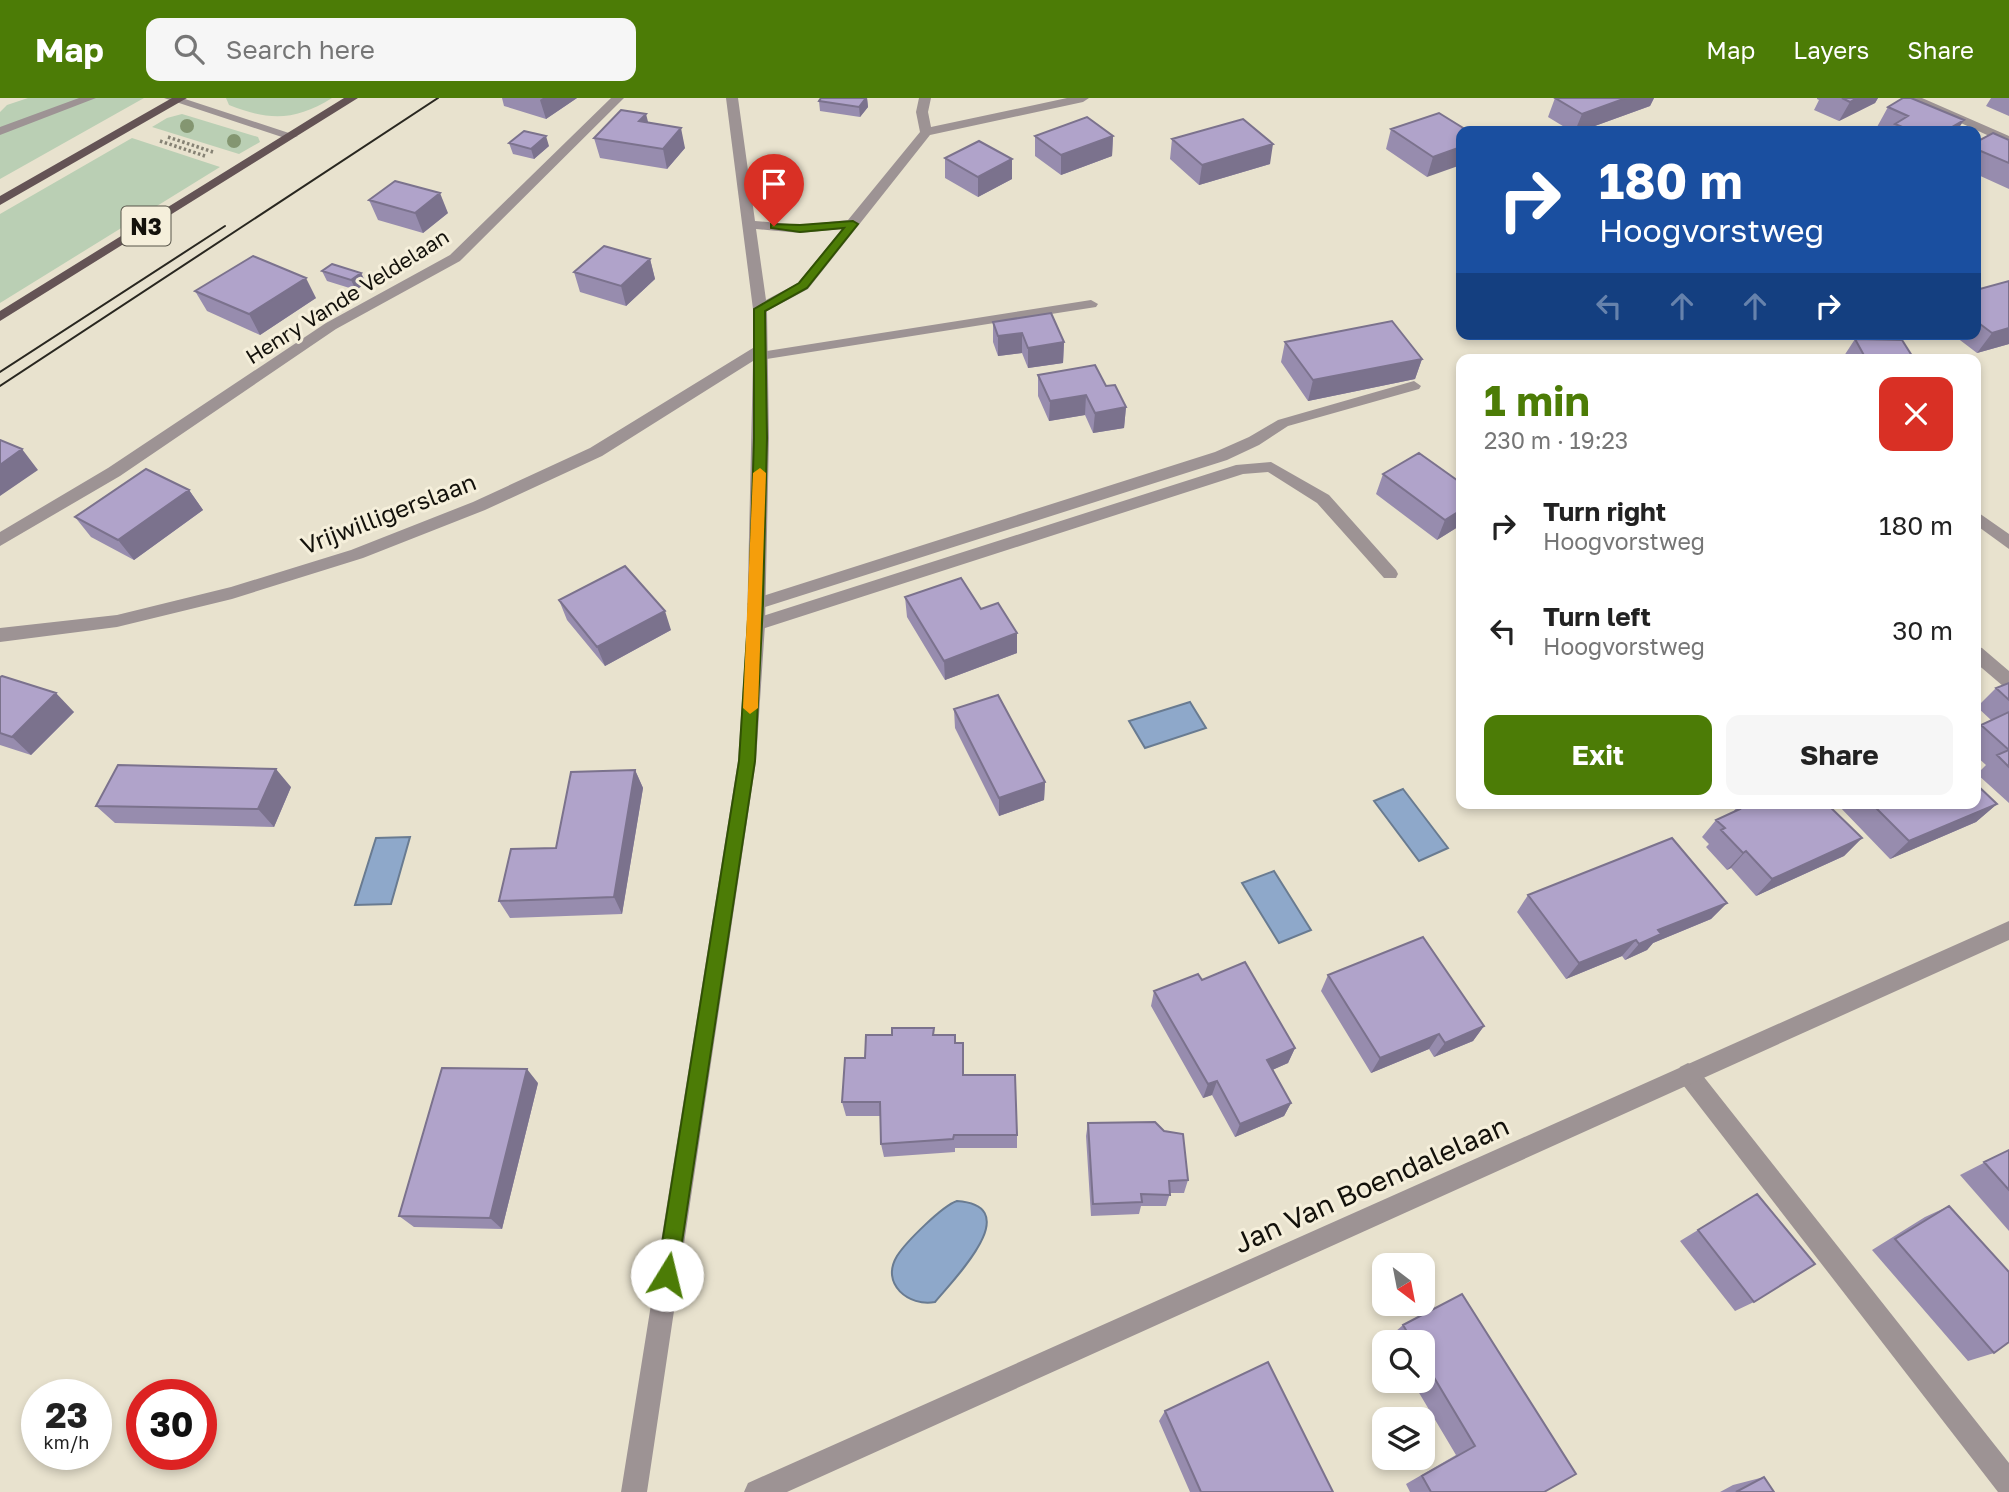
<!DOCTYPE html>
<meta charset="utf-8">
<style>
:root{--surface:#fff;--page:#f6f6f6;--text:#222;--muted:#767676;--accent:#4c7c06}
body{margin:0;font-family:"Golos Text",sans-serif;background:var(--page);color:var(--text);height:100vh;display:flex;flex-direction:column;font-size:26px;white-space:nowrap}
*{box-sizing:border-box;margin:0}
p{font-size:23px;color:var(--muted)}
.icon{flex:none;width:38px;height:38px;fill:none;stroke:currentColor;stroke-width:2;stroke-linecap:round;stroke-linejoin:round}
.map{position:relative;flex:1;overflow:hidden}
.panel{position:absolute;left:1456px;top:256px;width:525px;height:455px;display:flex;flex-direction:column;background:var(--surface);border-radius:14px;box-shadow:0 4px 10px #0003}
.panel>*{flex:none}
.top-card{position:absolute;left:1456px;top:28px;width:525px;height:214px;border-radius:14px;box-shadow:0 4px 10px #0003;background:#1a4fa0;color:#fff;overflow:hidden}
.needle{width:46px;rotate:148deg}
.controls{position:absolute;left:1372px;top:1155px;display:grid;gap:14px}
.controls a{display:grid;place-items:center;width:63px;height:63px;border-radius:14px;background:var(--surface);box-shadow:0 4px 10px #0003;font-size:35px}
.speed{position:absolute;left:21px;top:1281px;display:flex;gap:14px;font-size:35px;font-weight:700;text-align:center}
.speed>*{display:grid;place-content:center;width:91px;height:91px;border-radius:50%;background:var(--surface);box-shadow:0 4px 10px #0003;line-height:1}
.speed small{font-size:18px;font-weight:400}
.speed .limit{border:10px solid #d22;background:#fff;color:#111}
.pin{position:absolute;display:grid;place-items:center;width:60px;height:60px;color:#fff;margin:-72px -30px;border-radius:50% 50% 50% 0;rotate:-45deg;box-shadow:0 0 7px #0007}
.pin .icon{rotate:45deg}
.me{position:absolute;width:77px;margin:-38px;rotate:9deg;stroke-linejoin:round;filter:drop-shadow(0 0 5px #0008)}
.turn{display:flex;align-items:center;gap:24px;height:147px;padding:0 28px;font-size:32px}
.turn .icon{width:91px;height:91px;stroke-width:2.5}
.turn b{display:block;font-size:49px;line-height:60px}
.lanes{display:flex;align-items:center;height:66px;padding:0 28px;background:#0003;justify-content:center;gap:35px;direction:ltr}
.lanes .off{opacity:.35}
.round{display:grid;place-items:center;flex:none;width:74px;height:74px;border-radius:14px;background:var(--page)}
.headline{display:flex;align-items:center;justify-content:space-between;height:119px;padding:0 28px}
h1{font-size:42px;font-weight:700;line-height:52px;color:var(--accent)}
.primary-button{display:flex;gap:14px;margin-top:auto;padding:14px 28px}
.primary-button a{flex:1;height:80px;border-radius:14px;background:var(--accent);color:#fff;font-size:28px;font-weight:700;line-height:80px;text-align:center}
.primary-button a+a{background:var(--page);color:var(--text)}
ul{padding:0;list-style:none}
li{display:flex;align-items:center;gap:21px;height:105px;padding:0 28px}
li div{flex:1}
li b{display:block;font-size:26px}
li em{font-style:normal}
header{display:flex;align-items:center;gap:42px;box-sizing:border-box;height:98px;padding:0 35px;background:var(--accent);color:#fff}
header strong{font-size:33px}
nav{display:flex;gap:38px;margin-inline-start:auto;font-size:24px}
.search{width:490px;height:63px;background:var(--page);display:flex;align-items:center;gap:18px;box-sizing:border-box;padding:0 24px;border-radius:14px;color:var(--muted);font-size:26px}
.map>svg:first-child{display:block}
.green{fill:#bacfb4}
.water{fill:#8ea8ca;stroke:#697b91;stroke-width:2}
.lines{fill:none;stroke-linecap:round;stroke-linejoin:round}
.path{stroke:#868274;stroke-width:3.5;stroke-dasharray:2.5 2.5;stroke-linecap:butt}
.service{fill:#9d9394;fill-rule:evenodd}
.minor{fill:#9d9394;fill-rule:evenodd}
.tertiary{fill:#9d9394;fill-rule:evenodd}
.primary{fill:#645355;fill-rule:evenodd}
.tram{stroke:#292720;stroke-width:2}
.tree{fill:#849671}
.wall{fill:#978cae}
.shaded-wall{fill:#7b728d}
.building{fill:#b0a3ca;stroke:#7b728d;stroke-width:2}
.route{fill:#4c7c06;stroke:#315104;stroke-width:2}
.slow{fill:#f59e0b}
.labels{text-anchor:middle;dominant-baseline:central;stroke-width:6;stroke-linejoin:round;paint-order:stroke}
.far-street-label{font-size:21px;fill:#13110b;stroke:#f5efdb}
.shield{fill:#f5efdb;stroke:#575449;stroke-width:2}
.shield-label{font-size:23px;font-weight:bold;fill:#13110b}
.street-label{font-size:24px;fill:#13110b;stroke:#f5efdb}
.near-street-label{font-size:28px;fill:#13110b;stroke:#f5efdb}
</style>
<header>
<strong>Map</strong>
<div class="search"><svg class="icon" aria-label="search" viewBox="0 0 24 24"><circle cx="10" cy="10" r="6"/><path d="M15 15l6 6"/></svg>Search here</div>
<nav><a>Map</a><a>Layers</a><a>Share</a></nav>
</header>
<div class="map">
<svg width="2009" height="1394" viewBox="0 0 2009 1394">
<rect width="100%" height="100%" fill="#e8e2ce"/>
<!-- green -->
<path class="green" d="M28,0H144L0,81V14L7,7Z
M226,0H332C295,23 269,23 229,7Z
M182,16L258,39L260,44L239,56L152,29L167,20Z
M132,40L220,69L0,205V116Z"/>
<!-- water -->
<path class="water" d="M1190,604L1206,630L1145,650L1129,623Z
M1403,691L1448,750L1419,763L1374,703Z
M410,739L391,806L355,807L376,740Z
M1274,773L1311,832L1279,845L1242,785Z
M957,1103C1028,1108 952,1183 935,1204C909,1209 880,1186 897,1158C906,1144 942,1108 957,1103Z"/>
<g class="lines">
<!-- path -->
<path class="path" d="M168,39L213,54
M160,43L205,58"/>
<!-- service -->
<path class="service" d="M1091,202L1098,206L1096,209L760,262L753,258L760,254Z
M1414,283L1421,288L1419,291L1288,328L1259,347L1227,362L756,512L750,510L747,506L750,502L1215,354L1249,339L1278,322Z
M1271,364L1329,397L1396,472L1398,476L1396,480H1384L1317,405L1268,374L1243,376L756,533L750,532L747,527L750,522L1236,367Z
M1976,413L2009,436V451L1976,427Z
M1976,548L1982,550L2009,573V590L2003,588L1976,565Z
M1688,965L1696,969L2009,1365V1394H1998L1680,983L1677,976L1680,969Z"/>
<!-- minor -->
<path class="minor" d="M611,0H624L460,163L336,231L120,378L0,448V434L108,370L326,225L450,157Z
M726,0H738L755,123L800,127L848,122L920,34L916,14L919,0H931L928,14L931,29L1067,0H1089L1083,4L930,37L808,191L767,213L769,340L765,527L756,663L647,1394H621L738,663L747,527L753,263L602,358L485,412L363,460L232,501L117,529L0,544V530L117,517L231,489L351,452L473,404L590,350L753,250V211ZM756,131L800,135L842,131L798,185L766,202Z
M1906,0H1922L2009,38V47Z
M2009,823V842L787,1394H744L748,1385Z"/>
<!-- tertiary -->
<path class="tertiary" d="M79,0H96L0,37V29Z
M164,0H182L298,38L288,41Z"/>
<!-- primary -->
<path class="primary" d="M172,0H187L0,107V98Z
M344,0H358L0,223V213Z"/>
<!-- tram -->
<path class="tram" d="M0,274L225,128
M0,288L438,0"/>
</g>
<!-- trees -->
<g class="tree">
<circle cx="187" cy="28" r="7"/>
<circle cx="234" cy="43" r="7"/>
</g>
<!-- wall -->
<path class="wall" d="M502,0H577L546,21L504,8Z
M821,0H867L868,9L860,19L820,13L819,3Z
M1555,0H1654L1650,8L1581,33H1571L1548,19Z
M1817,0H1878L1875,5L1839,23L1814,12L1819,2L1817,1Z
M1991,0H2009V18L1986,8Z
M1888,9L1957,33H1887L1877,29Z
M648,25L685,50L667,71L600,60L594,40Z
M1391,31L1468,33L1427,79L1386,51Z
M1035,38H1113L1112,58L1061,77L1035,58Z
M1172,41L1270,66L1199,87L1170,61Z
M2009,42V91L1976,76V44Z
M509,45L549,48L534,61L513,56Z
M945,60L1012,81L978,99L945,80Z
M369,102L448,115L423,135L378,122Z
M650,161L655,181L626,208L580,194L574,174Z
M322,173L361,175L366,185L356,192L327,183Z
M1976,192L2009,246L1977,255L1952,236H1976Z
M195,193L316,200L260,237L207,213Z
M993,224L1064,244L1063,265L1028,270L1022,255L998,258L993,244Z
M1855,241L1914,261H1842Z
M1285,244L1422,261L1415,281L1308,303L1281,264Z
M1038,277L1106,288L1126,309L1124,330L1093,335L1085,317L1049,323L1038,298Z
M1383,376L1461,385V427L1437,442L1376,396Z
M189,392L203,412L134,462L91,439L75,419Z
M905,499L981,511L1017,535V555L945,582L907,519Z
M559,502L671,532L605,568L567,522Z
M0,579L74,614L31,657L0,647Z
M2009,585V705L1977,676L1986,667L1976,658V632L1981,627L1991,622L1977,609L1996,590Z
M954,611L1045,684L1044,702L999,718L955,630Z
M635,672L643,690L622,816L510,820L499,803L556,750Z
M291,689L274,729L115,725L96,708Z
M1976,705L1997,706L1976,724L1890,761L1837,706Z
M1738,708L1862,740L1844,758L1756,798L1731,770L1727,772L1706,749L1709,746L1702,739L1716,722L1733,714Z
M1528,797L1727,805L1711,821L1653,845L1647,852L1625,862L1622,858L1566,881L1517,814Z
M1328,877L1484,928L1473,943L1434,959L1429,951L1371,975L1321,893Z
M1202,882L1295,950L1288,965L1272,972L1291,1005L1284,1018L1235,1039L1212,997L1203,1000L1151,908L1154,893Z
M934,930V937L955,945L964,960V977L1017,1037V1050H955V1054L884,1059L881,1046L880,1018H846L842,1004L865,960L892,937Z
M538,985L502,1131L414,1129L399,1118Z
M1088,1025L1188,1082L1184,1095H1170L1166,1108H1141L1139,1116L1091,1118L1086,1038Z
M2009,1052V1133L1960,1077Z
M1949,1108L1994,1255L1968,1263L1872,1152L1925,1119Z
M1698,1132L1754,1204L1735,1213L1680,1143Z
M1462,1196L1576,1376L1544,1394H1410L1406,1386L1456,1357L1412,1283H1423V1244H1390L1388,1240L1403,1227Z
M1165,1313L1333,1394H1190L1159,1323Z
M1764,1379L1774,1394H1720L1733,1387Z"/>
<!-- shaded-wall -->
<path class="shaded-wall" d="M543,0H577L546,21L540,2Z
M866,0H867L868,9L860,19L859,9Z
M1626,0H1654L1650,8L1581,33H1575L1582,16Z
M1857,0H1878L1875,5L1839,23L1850,4Z
M646,16L651,35L639,23Z
M1964,22L1957,33H1945Z
M681,30L685,50L667,71L663,51Z
M546,38L549,48L534,61L531,51Z
M1113,38L1112,58L1061,77V57Z
M1273,46L1270,66L1199,87L1202,67Z
M1461,49V67L1427,79L1433,59Z
M1012,61V81L978,99V79Z
M440,95L448,115L423,135L415,115Z
M650,161L655,181L626,208L621,188Z
M361,175L366,185L356,192L351,182Z
M306,180L316,200L260,237L249,216Z
M2009,230V246L1977,255L1992,235Z
M1022,235V255L998,258V238Z
M1064,244L1063,265L1028,270V250Z
M1422,261L1415,281L1308,303L1313,282Z
M1086,297L1085,317L1049,323L1050,303Z
M1126,309L1124,330L1093,335L1095,315Z
M22,351L38,372L0,398V367Z
M189,392L203,412L134,462L118,442Z
M1461,412V427L1437,442L1445,422Z
M665,513L671,532L605,568L597,549Z
M1017,535V555L945,582L944,563Z
M56,595L74,614L31,657L12,639Z
M276,671L291,689L274,729L258,711Z
M635,672L643,690L622,816L614,799Z
M1045,684L1044,702L999,718V700Z
M1997,706L1976,724L1890,761L1909,743Z
M1862,740L1844,758L1756,798L1772,781Z
M1746,753L1731,770L1727,772L1743,755Z
M1727,805L1711,821L1653,845L1647,852L1625,862L1639,846L1658,832Z
M1636,842L1622,858L1566,881L1579,865Z
M1484,928L1473,943L1434,959L1445,945Z
M1439,936L1429,951L1371,975L1380,960Z
M1295,950L1288,965L1261,977L1267,962Z
M527,971L538,985L502,1131L490,1120Z
M1217,983L1212,997L1203,1000L1208,986Z
M1291,1005L1284,1018L1235,1039L1240,1026Z"/>
<!-- building -->
<path class="building" d="M821,0H866L859,9L819,3Z
M1555,0H1626L1582,16Z
M1842,0H1857L1850,4Z
M1903,0H1911L1964,22L1945,33H1912L1895,26L1908,18L1888,9Z
M621,12L646,16L639,23L681,30L663,51L594,40Z
M1439,15L1468,33H1461V49L1433,59L1391,31Z
M1087,19L1113,38L1061,57L1035,38Z
M1243,21L1273,46L1202,67L1172,41Z
M524,33L546,38L531,51L509,45Z
M1993,35L2009,42V65L1976,51V44Z
M979,43L1012,61L978,79L945,60Z
M395,83L440,95L415,115L369,102Z
M604,148L650,161L621,188L574,174Z
M253,158L306,180L249,216L195,193Z
M332,166L361,175L351,182L322,173Z
M2009,183V230L1992,235L1976,223V192Z
M1051,215L1064,244L1028,250L1022,235L998,238L993,224Z
M1392,223L1422,261L1313,282L1285,244Z
M1855,241L1902,242L1914,261H1866Z
M1095,267L1106,288L1115,287L1126,309L1095,315L1086,297L1050,303L1038,277Z
M0,342L22,351L0,367Z
M1419,355L1461,385V412L1445,422L1383,376Z
M146,371L189,392L118,442L75,419Z
M625,468L665,513L597,549L559,502Z
M961,480L981,511L998,505L1017,535L944,563L905,499Z
M2,578L56,595L12,639L0,635V579Z
M2009,585V602L1996,590Z
M998,597L1045,684L999,700L954,611Z
M2009,614V669L1997,657L2009,652L1981,627Z
M118,667L276,671L258,711L96,708Z
M635,672L614,799L499,803L511,751L556,750L571,674Z
M1976,686L1997,706L1909,743L1871,705H1976Z
M1746,705H1826L1862,740L1772,781L1746,753L1743,755L1721,732L1725,730L1716,722L1740,711L1738,708Z
M1672,740L1727,805L1658,832L1661,836L1639,846L1636,842L1579,865L1528,797Z
M1423,839L1484,928L1445,945L1439,936L1380,960L1328,877Z
M1245,864L1295,950L1267,962L1291,1005L1240,1026L1217,983L1208,986L1154,893L1198,876L1202,882Z
M892,930H934L933,937H955V945H963V977H1015L1017,1037H954L953,1041L881,1046L880,1004H842L845,960H865L866,937H892Z
M442,970L527,971L490,1120L399,1118Z
M1155,1024L1164,1033L1183,1036L1188,1082L1169,1083L1170,1097L1141,1096L1142,1104L1093,1106L1088,1025Z
M2009,1052V1092L1984,1064Z
M1757,1096L1815,1166L1754,1204L1698,1132Z
M1949,1108L2009,1174V1244L1994,1255L1895,1141Z
M1462,1196L1576,1376L1544,1394H1431L1422,1378L1475,1348L1423,1261V1244H1413L1403,1227Z
M1268,1264L1333,1394H1201L1165,1313Z
M1764,1379L1774,1394H1736Z"/>
<!-- route -->
<path class="route" d="M853,123L858,126L807,190L765,213L767,340L763,506L755,663L677,1177L674,1185L667,1187L660,1185L657,1177L739,663L749,506L754,340V211L799,185L844,130L800,134L771,130V126L800,127Z"/>
<!-- slow -->
<path class="slow" d="M760,370L766,375L758,610L750,616L743,610L753,375Z"/>
<g class="labels">
<!-- far-street labels -->
<g class="far-street-label">
<text transform="translate(347 198) rotate(-32)">Henry Vande Veldelaan</text>
</g>
<!-- shield labels -->
<rect class="shield" x="121.5" y="108.5" width="49" height="39" rx="5"/>
<g class="shield-label">
<text x="146" y="128">N3</text>
</g>
<!-- street labels -->
<g class="street-label">
<text transform="translate(388 415) rotate(-21)">Vrijwilligerslaan</text>
</g>
<!-- near-street labels -->
<g class="near-street-label">
<text transform="translate(1371 1086) rotate(-24)">Jan Van Boendalelaan</text>
</g>
</g>
</svg>
<div class="controls">
<a><svg class="needle" viewBox="-14 -14 28 28"><path d="M0-13l5 13h-10z" fill="#e53935"/><path d="M0 13l5-13h-10z" fill="#767676"/></svg></a>
<a><svg class="icon" aria-label="search" viewBox="0 0 24 24"><circle cx="10" cy="10" r="6"/><path d="M15 15l6 6"/></svg></a>
<a><svg class="icon" aria-label="layers" viewBox="0 0 24 24"><path d="M12 4l9 5-9 5-9-5zM3 14l9 5 9-5"/></svg></a>
</div>
<div class="speed"><div>23<small>km/h</small></div><div class="limit">30</div></div>
<div class="pin" style="left:774px;top:128px;background:#d93025"><svg class="icon" aria-label="arrive" viewBox="0 0 24 24"><path d="M6 21V4h12l-3 4 3 4H6"/></svg></div>
<svg class="me" style="left:667px;top:1177px" viewBox="-20 -20 40 40"><circle r="19" fill="#fff"/><path d="M0-13L10 11 0 6-10 11z" fill="#4c7c06"/></svg>
<div class="top-card">
<div class="turn"><svg class="icon" aria-label="right" viewBox="0 0 24 24"><path d="M7 20v-9h11M14 6l5 5-5 5"/></svg><div><b>180 m</b>Hoogvorstweg</div></div>
<div class="lanes"><svg class="icon off" aria-label="left" viewBox="0 0 24 24"><path d="M17 20v-9H6M10 6l-5 5 5 5"/></svg><svg class="icon off" aria-label="ahead" viewBox="0 0 24 24"><path d="M12 20V5M6 11l6-6 6 6"/></svg><svg class="icon off" aria-label="ahead" viewBox="0 0 24 24"><path d="M12 20V5M6 11l6-6 6 6"/></svg><svg class="icon" aria-label="right" viewBox="0 0 24 24"><path d="M7 20v-9h11M14 6l5 5-5 5"/></svg></div>
</div>
<section class="panel">
<div class="headline"><div><h1>1 min</h1><p>230 m · 19:23</p></div><a class="round" style="background:#d93025;color:#fff"><svg class="icon" aria-label="close" viewBox="0 0 24 24"><path d="M6 6l12 12M18 6L6 18"/></svg></a></div>
<ul>
<li><svg class="icon" aria-label="right" viewBox="0 0 24 24"><path d="M7 20v-9h11M14 6l5 5-5 5"/></svg><div><b>Turn right</b><p>Hoogvorstweg</p></div><em>180 m</em></li>
<li><svg class="icon" aria-label="left" viewBox="0 0 24 24"><path d="M17 20v-9H6M10 6l-5 5 5 5"/></svg><div><b>Turn left</b><p>Hoogvorstweg</p></div><em>30 m</em></li>
</ul>
<div class="primary-button"><a>Exit</a><a>Share</a></div>
</section>
</div>
